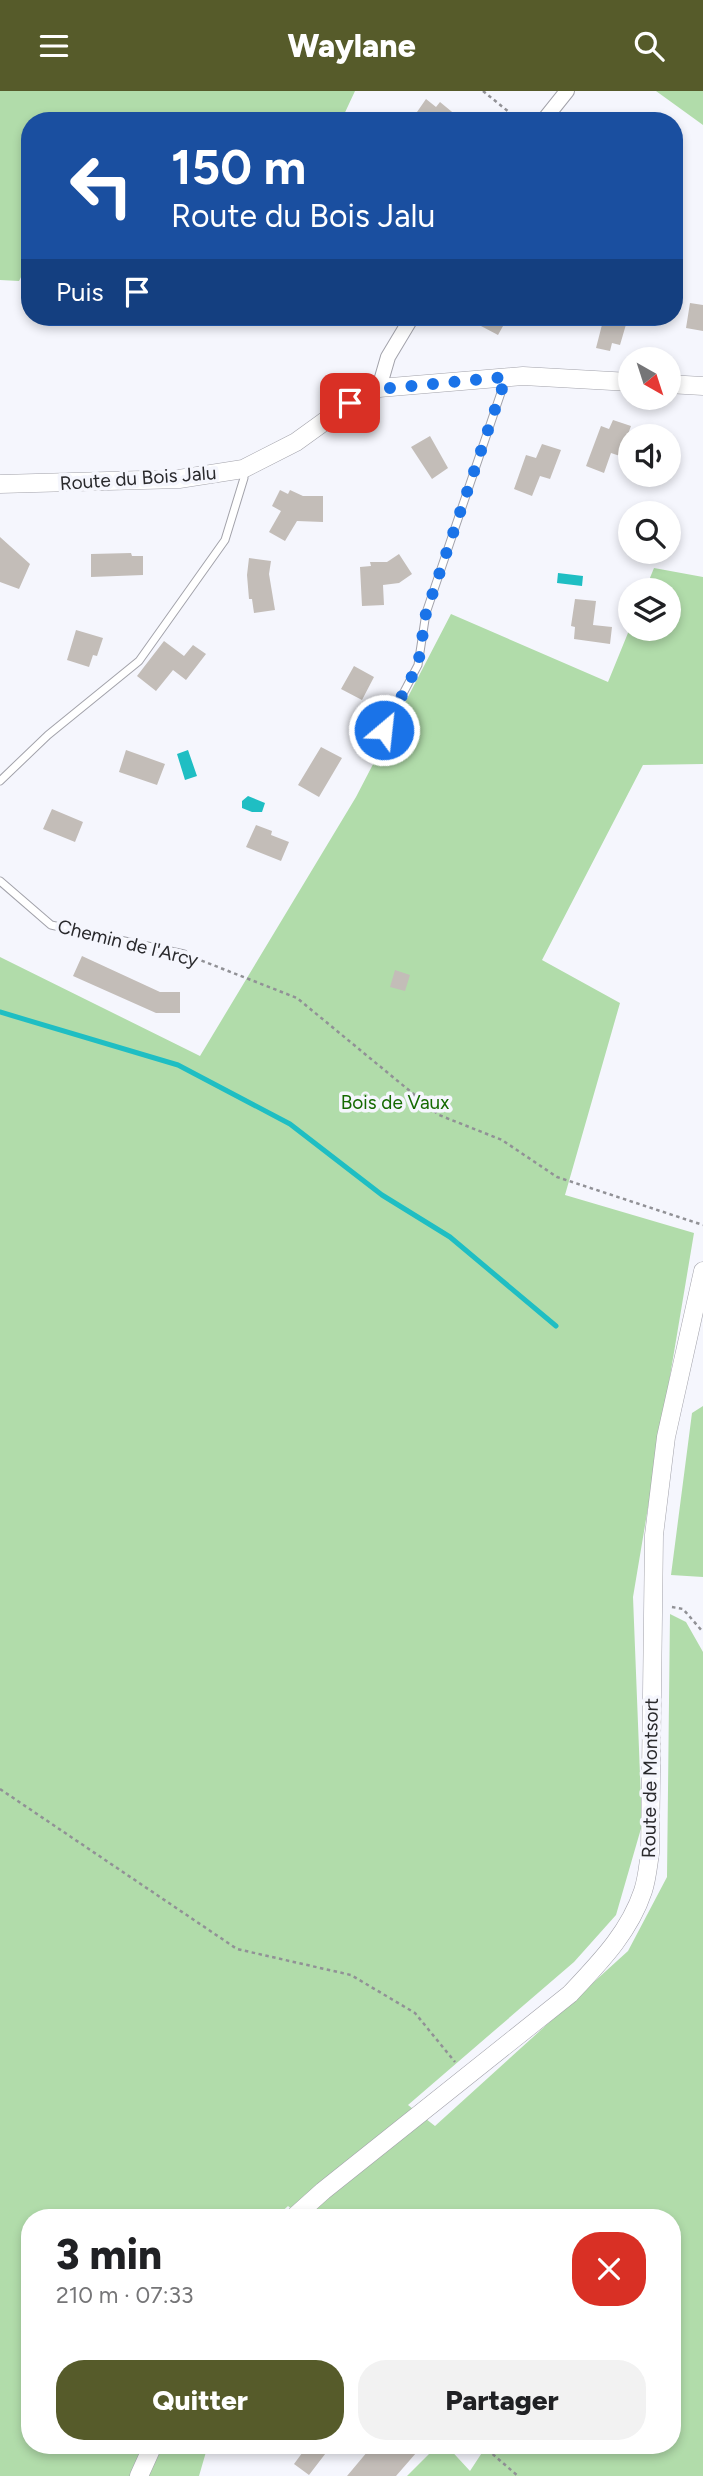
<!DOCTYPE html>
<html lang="fr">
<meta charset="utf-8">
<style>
:root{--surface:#fff;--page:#f2f2f2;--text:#202124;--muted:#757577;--accent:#565b2a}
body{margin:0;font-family:Figtree,sans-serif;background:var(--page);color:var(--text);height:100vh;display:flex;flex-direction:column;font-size:26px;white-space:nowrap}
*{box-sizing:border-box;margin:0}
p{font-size:23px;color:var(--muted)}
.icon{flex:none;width:38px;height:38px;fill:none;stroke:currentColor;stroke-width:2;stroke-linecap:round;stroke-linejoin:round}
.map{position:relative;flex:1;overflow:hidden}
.details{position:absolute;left:21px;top:2118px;width:660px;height:245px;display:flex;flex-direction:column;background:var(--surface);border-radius:28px;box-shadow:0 4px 10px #0003}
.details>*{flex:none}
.top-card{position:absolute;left:21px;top:21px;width:662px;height:214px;border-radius:28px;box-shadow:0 4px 10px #0003;background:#1a4fa0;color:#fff;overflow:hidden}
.needle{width:46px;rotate:141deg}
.fabs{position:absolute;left:618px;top:256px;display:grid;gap:14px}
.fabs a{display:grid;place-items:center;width:63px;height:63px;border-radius:50%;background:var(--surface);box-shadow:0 4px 10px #0003;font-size:35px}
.pin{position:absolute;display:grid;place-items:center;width:60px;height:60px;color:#fff;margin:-30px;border-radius:14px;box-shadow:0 4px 10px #0006}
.me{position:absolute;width:77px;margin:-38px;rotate:28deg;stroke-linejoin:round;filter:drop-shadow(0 0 5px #0008)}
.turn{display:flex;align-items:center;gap:24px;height:147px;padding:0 35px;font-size:32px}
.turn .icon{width:91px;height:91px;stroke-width:2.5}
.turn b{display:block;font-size:49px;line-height:60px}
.then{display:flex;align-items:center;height:66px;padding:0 35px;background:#0003;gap:14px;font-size:26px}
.round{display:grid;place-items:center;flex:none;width:74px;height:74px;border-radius:28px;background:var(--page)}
.summary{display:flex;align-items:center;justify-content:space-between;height:119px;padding:0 35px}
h1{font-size:42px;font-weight:800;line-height:52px}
.button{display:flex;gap:14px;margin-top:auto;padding:14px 35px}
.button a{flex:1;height:80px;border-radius:28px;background:var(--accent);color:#fff;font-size:28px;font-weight:800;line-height:80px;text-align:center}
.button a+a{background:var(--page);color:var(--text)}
header{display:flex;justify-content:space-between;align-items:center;height:91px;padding:0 35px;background:var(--accent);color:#fff;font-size:32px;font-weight:800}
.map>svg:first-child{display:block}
.green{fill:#b1dcaa}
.water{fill:#1fbec3}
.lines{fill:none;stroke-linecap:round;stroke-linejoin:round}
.stream{stroke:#1fbec3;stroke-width:5}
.building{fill:#c3bdb8}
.service-casing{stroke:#a2a2aa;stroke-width:9}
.minor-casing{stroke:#a2a2aa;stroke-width:16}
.tertiary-casing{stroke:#a2a2aa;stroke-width:19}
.path{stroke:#919196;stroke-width:2.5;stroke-dasharray:3.5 3.5;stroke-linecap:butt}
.service{stroke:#fff;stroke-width:7}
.minor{stroke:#fff;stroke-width:14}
.tertiary{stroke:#fff;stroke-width:18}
.route{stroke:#1a73e8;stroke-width:12;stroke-dasharray:0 21.6}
.labels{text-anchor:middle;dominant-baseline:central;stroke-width:7;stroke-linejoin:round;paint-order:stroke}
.street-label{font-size:19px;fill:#29292c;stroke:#f5f6fd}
.park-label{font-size:19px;fill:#146901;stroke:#f5f6fd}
</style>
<header><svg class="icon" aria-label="menu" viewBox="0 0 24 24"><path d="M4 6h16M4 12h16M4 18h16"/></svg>Waylane<svg class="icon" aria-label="search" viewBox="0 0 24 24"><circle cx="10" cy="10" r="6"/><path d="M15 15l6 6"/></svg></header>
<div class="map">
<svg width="703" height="2385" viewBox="0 0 703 2385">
<rect width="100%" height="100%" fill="#f5f6fd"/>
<!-- green -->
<path class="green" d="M0,0H355L341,30H30V169L19,190L0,189Z
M656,0H703V34Z
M654,477L703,486V673L643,674L542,869L620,912L565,1104L694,1142L633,1506L642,1734L616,1824L574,1871L408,2014L435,2035L628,1860L667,1786L670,1523L686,1531L703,1561V2385H407L438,2354H446L470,2380L487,2354H672V2126H301L288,2115L276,2126H30V2354H208L199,2385H0V866L200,965L356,706L451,523L608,591L630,537H668V499H645Z
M703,1315V1486L671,1484L692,1322Z"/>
<!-- water -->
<path class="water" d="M558,482L583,485L582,495L557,492Z
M188,659L197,685L185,689L177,663Z
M248,705L265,712L262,721H252L242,717V710Z"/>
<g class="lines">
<!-- stream -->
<path class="stream" d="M0,921L178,974L290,1033L382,1104L450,1146L556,1235"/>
</g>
<!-- building -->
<path class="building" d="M426,8L436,16L440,11L463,30H425L426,28L417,21Z
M690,212L703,214V240L686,237Z
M464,226H508L498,244Z
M604,226L627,230L620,254L612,252L610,260L596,257Z
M613,329L631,335L620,365L611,362L604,382L586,375L601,335L609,338Z
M430,345L448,377L432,388L411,356Z
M542,353L561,359L550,388L540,385L532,405L514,398L526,364L536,367Z
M280,399L288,403L290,399L303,405H323V431L297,430L285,450L269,441L281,420L272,415Z
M0,446L30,473L19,498L0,491Z
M131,462L132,465H143V484L91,486V463Z
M399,463L412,483L399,492L383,494L384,514L362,515L360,476L371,475L370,471H387Z
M249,467L271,470L269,483L275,519L254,522L252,508H249L247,484Z
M575,508L596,510L593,534L612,536L610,553L574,548L575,536L571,535Z
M76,539L103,547L97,565L93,564L89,576L67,569Z
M164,550L184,565L193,554L206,563L186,589L173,579L156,600L137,585Z
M354,575L374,586L362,609L341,598Z
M321,656L342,667L319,706L298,694Z
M126,659L165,673L157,694L119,681Z
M52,718L83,731L75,751L43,738Z
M256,734L272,740L271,744L289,751L281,770L246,756Z
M82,865L160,901H180V922H156L73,885Z
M395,879L410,884L405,900L390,896Z
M308,2354H332L309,2384L294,2373Z
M373,2354H423L396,2385H347Z"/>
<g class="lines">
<defs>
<path id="service" d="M384,639L418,574L426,522L506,287
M0,690L48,644L139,570L225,449L244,387L243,379
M0,790L51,834L184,863"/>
<path id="minor" d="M543,30L567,0
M379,297L388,266L412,226"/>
<path id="tertiary" d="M668,293L703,295
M0,393L179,388L243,378L296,351L350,312L379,297L523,285L630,291
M294,2126L323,2100L570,1903C599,1872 629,1842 643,1800C647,1788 648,1775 650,1762L654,1444L666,1346L703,1180
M139,2385L153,2354"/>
</defs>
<!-- service casing -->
<use href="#service" class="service-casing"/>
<!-- minor casing -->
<use href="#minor" class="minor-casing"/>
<!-- tertiary casing -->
<use href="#tertiary" class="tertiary-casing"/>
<!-- path -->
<path class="path" d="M483,0L520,30
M195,867L297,907L439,1024L502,1049L557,1086L703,1134
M672,1516L683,1518L703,1541
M0,1698L237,1858L351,1884L415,1922L455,1971
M482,2354L518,2385"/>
<!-- service -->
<use href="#service" class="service"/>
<!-- minor -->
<use href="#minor" class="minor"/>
<!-- tertiary -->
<use href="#tertiary" class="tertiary"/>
</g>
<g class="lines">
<!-- route -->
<path class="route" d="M350,312L379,298L506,286L426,522L418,574L384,639"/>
</g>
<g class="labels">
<!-- street labels -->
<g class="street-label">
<text transform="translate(138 387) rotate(-4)">Route du Bois Jalu</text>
<text transform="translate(128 852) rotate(14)">Chemin de l'Arcy</text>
<text transform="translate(650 1687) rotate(-89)">Route de Montsort</text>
</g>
<!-- park labels -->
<g class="park-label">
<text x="395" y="1011">Bois de Vaux</text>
</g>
</g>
</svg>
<div class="fabs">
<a><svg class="needle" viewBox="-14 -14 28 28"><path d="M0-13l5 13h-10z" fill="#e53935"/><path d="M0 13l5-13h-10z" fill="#757577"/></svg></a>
<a><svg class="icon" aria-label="sound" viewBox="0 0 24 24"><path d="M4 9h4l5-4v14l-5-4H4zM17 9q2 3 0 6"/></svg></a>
<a><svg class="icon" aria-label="search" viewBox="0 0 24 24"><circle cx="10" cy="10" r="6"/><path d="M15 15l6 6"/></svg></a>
<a><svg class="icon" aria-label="layers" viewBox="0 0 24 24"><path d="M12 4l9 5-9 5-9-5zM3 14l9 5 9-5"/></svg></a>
</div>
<div class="pin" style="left:350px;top:312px;background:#d93025"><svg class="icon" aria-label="arrive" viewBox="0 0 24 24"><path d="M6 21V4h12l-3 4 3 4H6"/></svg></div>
<svg class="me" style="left:384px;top:639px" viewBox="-20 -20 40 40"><circle r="17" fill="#1a73e8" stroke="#fff" stroke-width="3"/><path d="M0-11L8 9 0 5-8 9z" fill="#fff"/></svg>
<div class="top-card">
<div class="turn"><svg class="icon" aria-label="left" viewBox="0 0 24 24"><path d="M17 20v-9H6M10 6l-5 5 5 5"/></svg><div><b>150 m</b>Route du Bois Jalu</div></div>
<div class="then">Puis<svg class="icon" aria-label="arrive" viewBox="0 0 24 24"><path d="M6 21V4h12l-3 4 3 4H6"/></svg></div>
</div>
<section class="details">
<div class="summary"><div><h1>3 min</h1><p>210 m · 07:33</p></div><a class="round" style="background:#d93025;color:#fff"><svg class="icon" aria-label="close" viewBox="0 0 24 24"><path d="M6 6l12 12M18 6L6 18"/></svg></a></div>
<div class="button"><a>Quitter</a><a>Partager</a></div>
</section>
</div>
